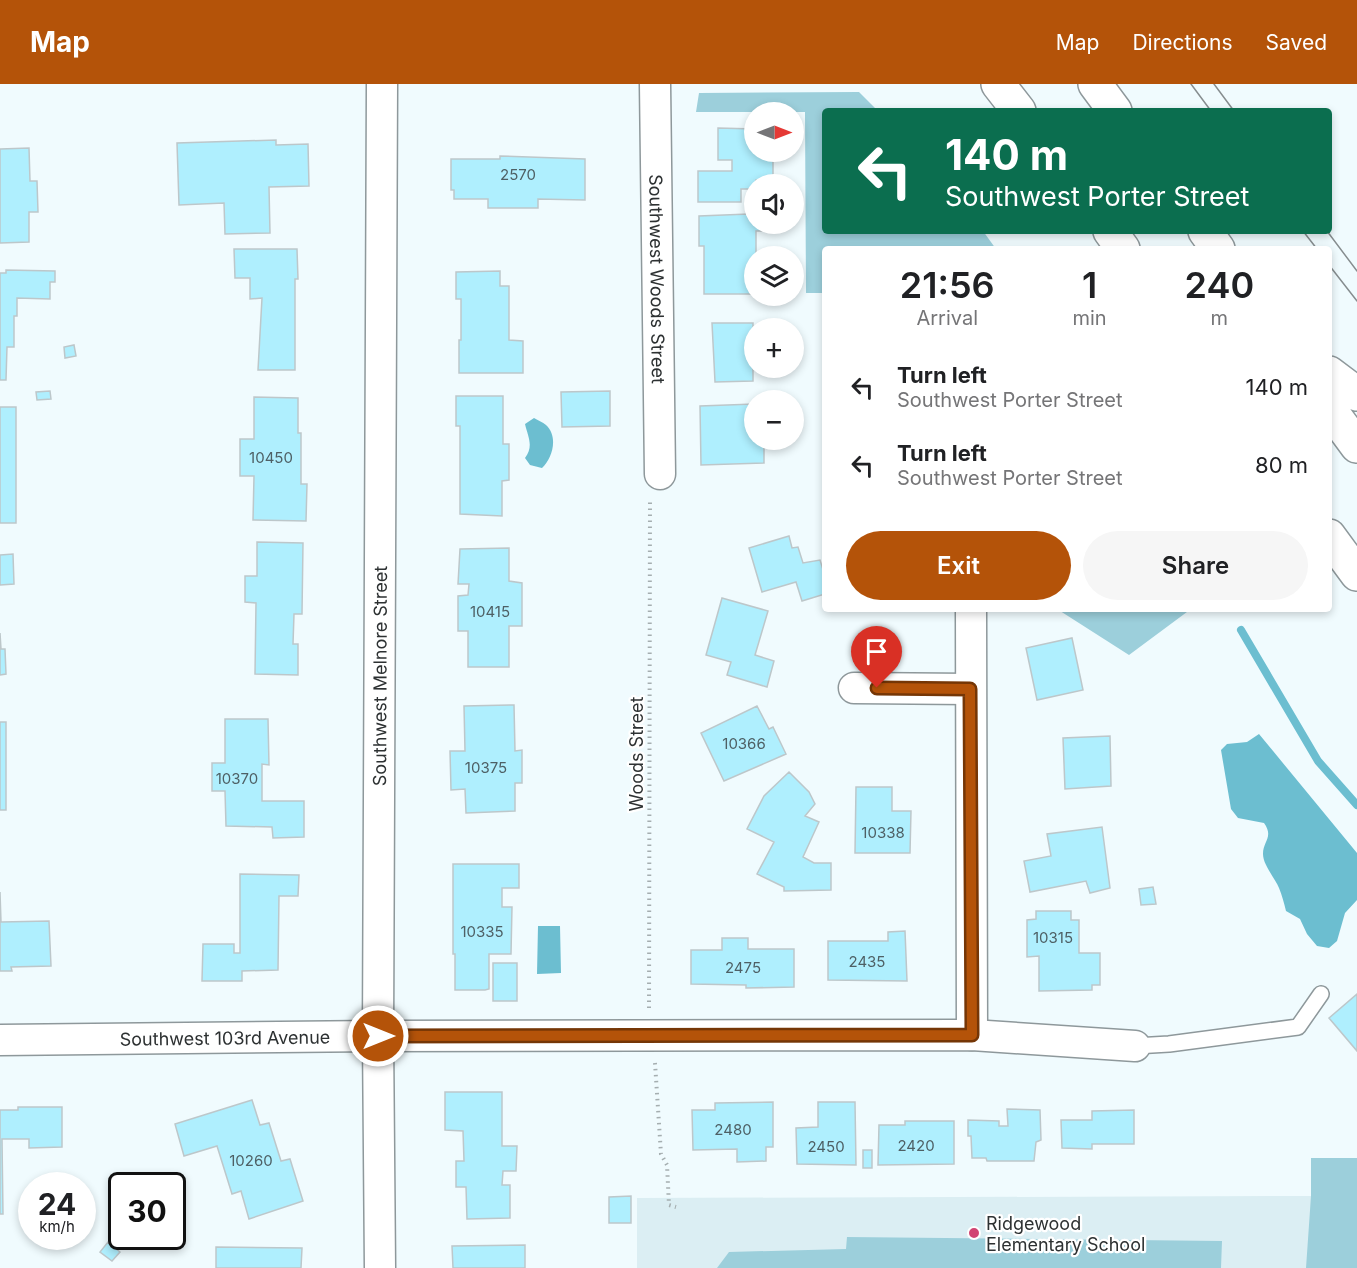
<!DOCTYPE html>
<meta charset="utf-8">
<style>
:root{--surface:#fff;--page:#f6f6f6;--text:#202124;--muted:#757577;--accent:#b45309}
body{margin:0;font-family:Inter,sans-serif;background:var(--page);color:var(--text);height:100vh;display:flex;flex-direction:column;font-size:22px;white-space:nowrap}
*{box-sizing:border-box;margin:0}
p{font-size:20px;color:var(--muted)}
.icon{flex:none;width:33px;height:33px;fill:none;stroke:currentColor;stroke-width:2;stroke-linecap:round;stroke-linejoin:round}
.map{position:relative;flex:1;overflow:hidden}
.side{position:absolute;left:822px;top:162px;width:510px;height:366px;display:flex;flex-direction:column;background:var(--surface);border-radius:6px;box-shadow:0 3px 9px #0003}
.side>*{flex:none}
.top-card{position:absolute;left:822px;top:24px;width:510px;height:126px;border-radius:6px;box-shadow:0 3px 9px #0003;background:#0b6e4f;color:#fff;overflow:hidden}
.needle{width:39px;rotate:90deg}
.fabs{position:absolute;left:744px;top:18px;display:grid;gap:12px}
.fabs a{display:grid;place-items:center;width:60px;height:60px;border-radius:50%;background:var(--surface);box-shadow:0 3px 9px #0003;font-size:30px}
.speed{position:absolute;left:18px;top:1088px;display:flex;gap:12px;font-size:30px;font-weight:700;text-align:center}
.speed>*{display:grid;place-content:center;width:78px;height:78px;border-radius:50%;background:var(--surface);box-shadow:0 3px 9px #0003;line-height:1}
.speed small{font-size:15px;font-weight:400}
.speed .limit{border:3px solid #111;border-radius:9px;background:#fff;color:#111}
.pin{position:absolute;display:grid;place-items:center;width:51px;height:51px;color:#fff;margin:-62px -26px;border-radius:50% 50% 50% 0;rotate:-45deg;box-shadow:0 0 6px #0007}
.pin .icon{rotate:45deg}
.me{position:absolute;width:66px;margin:-33px;rotate:90deg;stroke-linejoin:round;filter:drop-shadow(0 0 4px #0008)}
.turn{display:flex;align-items:center;gap:21px;height:126px;padding:0 24px;font-size:27px}
.turn .icon{width:78px;height:78px;stroke-width:2.5}
.turn b{display:block;font-size:42px;line-height:51px}
.eta{display:flex;justify-content:space-evenly;align-items:center;height:102px;text-align:center}
.eta b{font-size:36px;font-weight:600;line-height:42px}
.button{display:flex;gap:12px;margin-top:auto;padding:12px 24px}
.button a{flex:1;height:69px;border-radius:36px;background:var(--accent);color:#fff;font-size:24px;font-weight:600;line-height:69px;text-align:center}
.button a+a{background:var(--page);color:var(--text)}
ul{padding:0;list-style:none}
li{display:flex;align-items:center;gap:18px;height:78px;padding:0 24px}
li div{flex:1}
li b{display:block;font-size:22px}
li em{font-style:normal}
header{display:flex;align-items:center;gap:36px;box-sizing:border-box;height:84px;padding:0 30px;background:var(--accent);color:#fff}
header strong{font-size:28px}
nav{display:flex;gap:33px;margin-inline-start:auto;font-size:21px}
.map>svg:first-child{display:block}
.built{fill:#dbeef3}
.green{fill:#9ccfdb}
.water{fill:#6cbed0}
.lines{fill:none;stroke-linecap:round;stroke-linejoin:round}
.stream{stroke:#6cbed0;stroke-width:8}
.building{fill:#afeffe;stroke:#bdc7ca;stroke-width:1.5}
.lane-casing{stroke:#8e989b;stroke-width:18}
.street-casing{stroke:#8e989b;stroke-width:33}
.highway-casing{stroke:#8e989b;stroke-width:36}
.path{stroke:#a5aeb0;stroke-width:4;stroke-dasharray:1.5 4.5;stroke-linecap:butt}
.lane{stroke:#fff;stroke-width:15}
.street{stroke:#fff;stroke-width:30}
.highway{stroke:#fff;stroke-width:33}
.tram{stroke:#868d8f;stroke-width:1.5}
.route-casing{stroke:#753606;stroke-width:15}
.route{stroke:#b45309;stroke-width:10}
.poi-dot{fill:#d14472;stroke:#fff;stroke-width:2}
.labels{text-anchor:middle;dominant-baseline:central;stroke-width:4.5;stroke-linejoin:round;paint-order:stroke}
.number-label{font-size:15px;fill:#4e6065}
.street-label{font-size:18px;fill:#2d3132;stroke:#fff}
.poi-label{font-size:18px;fill:#2d3132;stroke:#fff;text-anchor:start}
</style>
<header>
<strong>Map</strong>
<nav><a>Map</a><a>Directions</a><a>Saved</a></nav>
</header>
<div class="map">
<svg width="1357" height="1184" viewBox="0 0 1357 1184">
<rect width="100%" height="100%" fill="#f0fbfe"/>
<!-- built -->
<path class="built" d="M1311,1112V1184H637V1114Z"/>
<!-- green -->
<path class="green" d="M859,8L878,27H825V147H983L996,165H825V299V209H806L805,28H696L699,9Z
M1057,525H1191L1129,571Z
M1311,1074H1357V1184H1306L1311,1112Z
M847,1153L1222,1157L1221,1184H717L729,1168L846,1165Z"/>
<!-- water -->
<path class="water" d="M534,334C537,336 543,338 546,341C559,353 552,375 542,384L530,381L525,374C534,362 528,353 525,340Z
M1259,650L1357,769V816L1345,829L1337,857L1329,864L1317,862L1307,850L1300,835L1286,827C1284,819 1282,811 1279,804C1275,794 1263,781 1263,770C1263,757 1274,753 1264,739L1238,734L1231,725L1221,666L1227,660L1247,658Z
M538,842H560L561,889L537,890Z"/>
<g class="lines">
<!-- stream -->
<path class="stream" d="M1241,546L1318,677L1357,721"/>
</g>
<!-- building -->
<path class="building" d="M718,44L754,45V68H773V97L756,96L754,105H741V118H698V87H732V76H718Z
M276,56V61L308,60L309,102L269,103L270,149L225,150L224,119L179,121L177,59Z
M29,64L30,97H37L38,128H29V158L0,159V65Z
M500,72L585,75V116L538,115V124H488V115H454V106H451V75H500Z
M749,130H754V140H762V147H756V172H762H754V210H704V162H699V132Z
M234,165H297L298,195H295V286H258L262,214L250,215V194H235Z
M6,186L55,187V198H50V215L17,214V232H14V263H7L6,296H0V189H6Z
M500,187V202H509V256L523,257V289H459V256H461V215H456V188Z
M712,239H753V297L715,298Z
M74,261L76,272L65,274L64,263Z
M50,307L51,315L37,316L36,308Z
M610,307V342L562,343L561,308Z
M456,312H503V360H509V396L502,397V432L460,430V342H456Z
M254,313L298,314V349H301V400H307L306,437L253,436L254,392H240V355H254Z
M754,320V356H764V379L701,381L700,322Z
M0,323H16V439H0Z
M789,452L792,464L798,463L803,479L820,476L825,492V510L802,517L796,498L762,508L749,464Z
M257,458L303,459L302,530H294L293,560H298V591L255,590L256,519L245,518V492H257Z
M509,464V497L522,499V542H509V583H468V547H458V512L468,511L469,500H458L460,465Z
M13,470L14,500L0,501V471Z
M722,514L768,527L755,571L774,577L767,603L727,591L731,578L706,571Z
M0,549L1,565H5L6,590L0,591Z
M1072,554L1083,606L1037,616L1026,564Z
M514,621L515,667L522,666V699H515V727L466,729L465,705L451,706L450,667H465L464,622Z
M757,622L769,645L773,643L786,670L724,697L701,649Z
M225,635H268L269,681L262,680V717H304V753L273,754L272,743L226,742L225,707H212V679H225Z
M0,638H6V726H0Z
M1110,652L1111,702L1065,705L1063,654Z
M789,688L809,708L815,720L805,732L819,738L803,773L814,779H831V806L784,807V803L757,790L774,758L747,745L764,712Z
M856,703H892V727H911L910,769H855Z
M1102,743L1110,804L1090,809L1086,797L1030,808L1024,777L1051,772L1047,750Z
M453,780H519V804H502V823H512L511,870H489V905L485,906H455V870H453Z
M240,790L299,791L298,812H279L278,886L242,887V897H202L203,860H234V869H240Z
M1153,803L1156,820L1141,821L1139,805Z
M0,808L1,838L49,837L51,882L11,883L12,887H0Z
M1036,827H1071V836H1079V869H1100V901H1092V906L1039,907V872L1027,873V836L1036,835Z
M905,847L907,897L828,896V857H888V848Z
M722,854H748V865H794V903L746,904V901L691,900V866H722Z
M493,879H517V917H493Z
M1357,910V967L1329,934Z
M445,1008H502V1062H517L516,1087H503L502,1101H510V1134L467,1135L466,1103H456V1077H464L463,1047L445,1046Z
M252,1016L260,1041L269,1039L281,1077L290,1075L303,1117L249,1135L241,1107L232,1110L217,1062L184,1072L175,1040Z
M773,1018V1063H766V1077L737,1078V1065L693,1066L692,1026H715V1019Z
M818,1018H855L856,1081L797,1080L796,1044L818,1043Z
M18,1023H62V1063L29,1064V1055H2L3,1130H0V1026H18Z
M1007,1025L1040,1026L1041,1056L1036,1058L1034,1077H987L986,1074H972L971,1052H968V1036L999,1037V1042H1008Z
M1134,1026V1060H1092V1065L1062,1064L1061,1036H1092V1027Z
M905,1037H954V1080L878,1081L879,1041H905Z
M863,1066H872V1084H863Z
M631,1112V1139H609V1113Z
M108,1158L120,1168L112,1177L100,1168Z
M525,1161V1184H453L452,1162Z
M216,1163L302,1164L301,1184H216Z"/>
<g class="lines">
<defs>
<path id="lane" d="M1135,962L1169,960L1298,943L1321,910"/>
<g id="street">
<path id="s1" d="M655,0L660,390"/>
<path d="M971,525L972,951"/>
<path d="M854,604L970,605"/>
<path id="s2" d="M0,956L378,952L972,951L1135,962"/>
<path id="s3" d="M380,1184L378,952L382,0"/>
</g>
<path id="highway" d="M998,0L1019,27
M1095,0L1115,27
M1110,147L1123,165
M1205,147L1218,165
M1329,289L1357,310
M1329,324L1357,362
M1329,452L1357,490"/>
</defs>
<!-- lane casing -->
<use href="#lane" class="lane-casing"/>
<!-- street casing -->
<use href="#street" class="street-casing"/>
<!-- highway casing -->
<use href="#highway" class="highway-casing"/>
<!-- path -->
<path class="path" d="M649,924L650,416
M655,979L661,1070L667,1081L669,1121L676,1123"/>
<!-- lane -->
<use href="#lane" class="lane"/>
<!-- street -->
<use href="#street" class="street"/>
<!-- highway -->
<use href="#highway" class="highway"/>
<!-- tram -->
<path class="tram" d="M1191,0L1211,27
M1214,0L1234,27
M1303,147L1317,165
M1327,147L1357,187
M1329,181L1357,217"/>
</g>
<g class="lines">
<defs>
<path id="route" d="M378,952L972,951L970,605L877,604"/>
</defs>
<!-- route casing -->
<use href="#route" class="route-casing"/>
<!-- route -->
<use href="#route" class="route"/>
</g>
<!-- markers -->
<circle class="poi-dot" cx="974" cy="1149" r="6"/>
<g class="labels">
<!-- number labels -->
<g class="number-label">
<text x="518" y="90">2570</text>
<text x="271" y="373">10450</text>
<text x="490" y="527">10415</text>
<text x="744" y="659">10366</text>
<text x="486" y="683">10375</text>
<text x="237" y="694">10370</text>
<text x="883" y="748">10338</text>
<text x="482" y="847">10335</text>
<text x="1053" y="853">10315</text>
<text x="867" y="877">2435</text>
<text x="743" y="883">2475</text>
<text x="733" y="1045">2480</text>
<text x="916" y="1061">2420</text>
<text x="826" y="1062">2450</text>
<text x="251" y="1076">10260</text>
</g>
<!-- street labels -->
<g class="street-label">
<text stroke="none"><textPath href="#s1" startOffset="195">Southwest Woods Street</textPath></text>
<text stroke="none"><textPath href="#s3" startOffset="592">Southwest Melnore Street</textPath></text>
<text transform="translate(636 670) rotate(-90)">Woods Street</text>
<text stroke="none"><textPath href="#s2" startOffset="225">Southwest 103rd Avenue</textPath></text>
</g>
<!-- poi labels -->
<g class="poi-label">
<text x="986" y="1139">Ridgewood<tspan x="986" dy="21">Elementary School</tspan></text>
</g>
</g>
</svg>
<div class="fabs">
<a><svg class="needle" viewBox="-14 -14 28 28"><path d="M0-13l5 13h-10z" fill="#e53935"/><path d="M0 13l5-13h-10z" fill="#757577"/></svg></a>
<a><svg class="icon" aria-label="sound" viewBox="0 0 24 24"><path d="M4 9h4l5-4v14l-5-4H4zM17 9q2 3 0 6"/></svg></a>
<a><svg class="icon" aria-label="layers" viewBox="0 0 24 24"><path d="M12 4l9 5-9 5-9-5zM3 14l9 5 9-5"/></svg></a>
<a>+</a>
<a>−</a>
</div>
<div class="speed"><div>24<small>km/h</small></div><div class="limit">30</div></div>
<div class="pin" style="left:877px;top:604px;background:#d93025"><svg class="icon" aria-label="arrive" viewBox="0 0 24 24"><path d="M6 21V4h12l-3 4 3 4H6"/></svg></div>
<svg class="me" style="left:378px;top:952px" viewBox="-20 -20 40 40"><circle r="17" fill="#b45309" stroke="#fff" stroke-width="3"/><path d="M0-11L8 9 0 5-8 9z" fill="#fff"/></svg>
<div class="top-card">
<div class="turn"><svg class="icon" aria-label="left" viewBox="0 0 24 24"><path d="M17 20v-9H6M10 6l-5 5 5 5"/></svg><div><b>140 m</b>Southwest Porter Street</div></div>
</div>
<section class="side">
<div class="eta">
<div><b>21:56</b><p>Arrival</p></div>
<div><b>1</b><p>min</p></div>
<div><b>240</b><p>m</p></div>
</div>
<ul>
<li><svg class="icon" aria-label="left" viewBox="0 0 24 24"><path d="M17 20v-9H6M10 6l-5 5 5 5"/></svg><div><b>Turn left</b><p>Southwest Porter Street</p></div><em>140 m</em></li>
<li><svg class="icon" aria-label="left" viewBox="0 0 24 24"><path d="M17 20v-9H6M10 6l-5 5 5 5"/></svg><div><b>Turn left</b><p>Southwest Porter Street</p></div><em>80 m</em></li>
</ul>
<div class="button"><a>Exit</a><a>Share</a></div>
</section>
</div>
